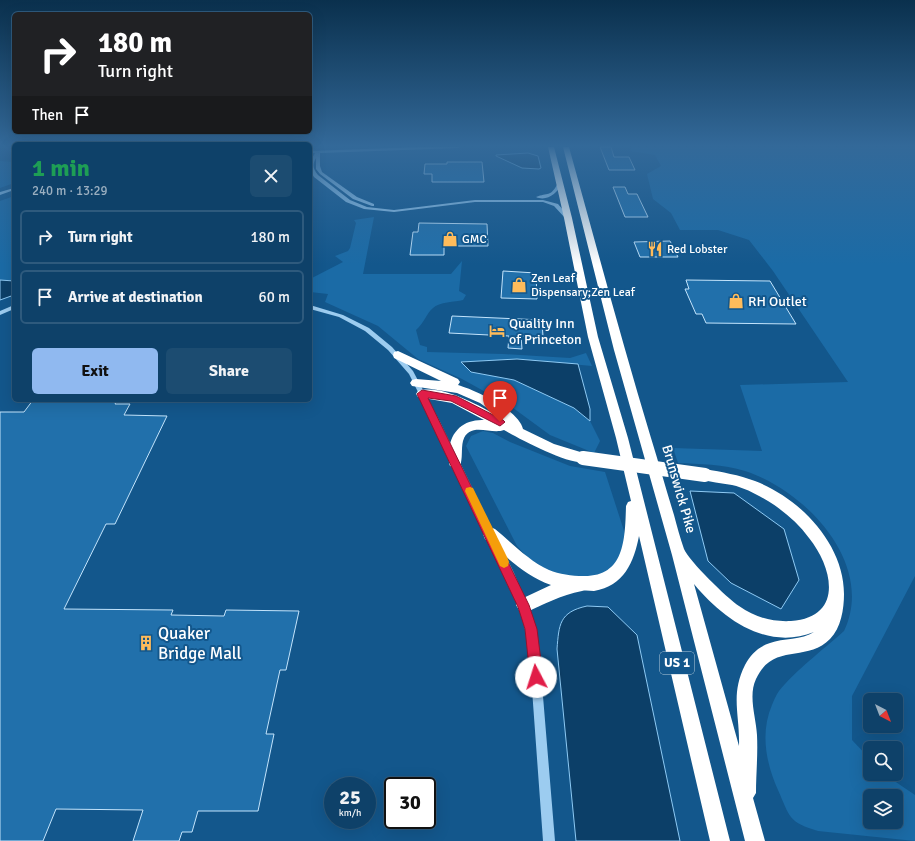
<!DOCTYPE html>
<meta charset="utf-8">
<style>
:root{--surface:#0e4169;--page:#1c4c71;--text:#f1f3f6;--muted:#9bafc0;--line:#2e5a7d;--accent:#90b9f0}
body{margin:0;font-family:Signika,sans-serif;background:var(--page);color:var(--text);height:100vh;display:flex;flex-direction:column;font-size:15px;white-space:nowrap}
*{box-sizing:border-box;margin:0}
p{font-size:13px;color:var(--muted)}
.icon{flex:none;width:22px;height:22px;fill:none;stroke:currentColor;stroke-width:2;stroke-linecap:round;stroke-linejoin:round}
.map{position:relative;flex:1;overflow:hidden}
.panel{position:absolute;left:12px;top:142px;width:300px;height:260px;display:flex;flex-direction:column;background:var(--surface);border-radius:6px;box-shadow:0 4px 16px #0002,0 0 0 1px var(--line)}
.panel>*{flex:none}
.hud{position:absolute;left:12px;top:12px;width:300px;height:122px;border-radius:6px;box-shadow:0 4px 16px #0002,0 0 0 1px var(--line);background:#202124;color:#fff;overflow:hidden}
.needle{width:26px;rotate:138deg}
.controls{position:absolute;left:863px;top:693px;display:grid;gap:8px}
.controls a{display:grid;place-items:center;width:40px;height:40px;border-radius:6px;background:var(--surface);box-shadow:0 4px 16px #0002,0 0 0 1px var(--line);font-size:20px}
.speed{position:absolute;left:324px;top:777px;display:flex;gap:8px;font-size:20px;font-weight:700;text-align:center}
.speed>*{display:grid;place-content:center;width:52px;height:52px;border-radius:50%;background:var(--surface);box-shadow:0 4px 16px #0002,0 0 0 1px var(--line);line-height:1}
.speed small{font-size:10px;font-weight:400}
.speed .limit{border:2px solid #111;border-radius:6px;background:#fff;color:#111}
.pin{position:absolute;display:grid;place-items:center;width:34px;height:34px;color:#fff;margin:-41px -17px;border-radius:50% 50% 50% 0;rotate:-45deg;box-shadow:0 0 4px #0007}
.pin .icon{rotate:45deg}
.me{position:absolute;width:44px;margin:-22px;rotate:355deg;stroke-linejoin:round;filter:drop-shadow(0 0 3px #0008)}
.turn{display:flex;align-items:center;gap:14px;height:84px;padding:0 20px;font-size:18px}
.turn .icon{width:52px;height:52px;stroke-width:2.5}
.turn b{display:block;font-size:28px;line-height:34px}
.then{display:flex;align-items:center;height:38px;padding:0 20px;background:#0003;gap:8px;font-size:15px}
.round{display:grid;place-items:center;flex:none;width:42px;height:42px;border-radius:6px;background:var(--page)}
.headline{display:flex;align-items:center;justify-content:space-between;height:68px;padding:0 20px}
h1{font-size:24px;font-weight:700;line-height:30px;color:#1e9e55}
.primary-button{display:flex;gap:8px;margin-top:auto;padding:8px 20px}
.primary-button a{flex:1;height:46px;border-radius:6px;background:var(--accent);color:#111;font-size:16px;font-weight:700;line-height:46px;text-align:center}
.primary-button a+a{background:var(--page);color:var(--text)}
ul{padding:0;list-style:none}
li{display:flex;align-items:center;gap:12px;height:54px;margin:0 8px 6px;padding:0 12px;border:2px solid var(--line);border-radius:6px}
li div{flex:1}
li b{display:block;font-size:15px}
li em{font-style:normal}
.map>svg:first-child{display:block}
.green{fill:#1b6ba6;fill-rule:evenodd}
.water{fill:#0c3f68;stroke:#8ecaf4}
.building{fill:#2170ab;stroke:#c3e4fc}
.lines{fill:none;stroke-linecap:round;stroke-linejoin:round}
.minor{fill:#9cccf0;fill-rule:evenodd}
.highway{fill:#fff;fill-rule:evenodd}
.highway-bridge{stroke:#fff;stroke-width:14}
.route{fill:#e11d48;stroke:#92132f}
.slow{fill:#f59e0b}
.labels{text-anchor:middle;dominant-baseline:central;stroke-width:4;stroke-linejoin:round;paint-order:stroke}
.far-poi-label{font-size:12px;fill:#fff;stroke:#13578c;text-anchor:start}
.shield{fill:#13578c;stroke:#b8cddc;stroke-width:1}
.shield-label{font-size:13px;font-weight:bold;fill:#fff}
.poi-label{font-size:14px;fill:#fff;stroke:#13578c;text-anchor:start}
.street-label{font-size:14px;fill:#fff;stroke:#13578c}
.near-poi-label{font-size:17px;fill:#fff;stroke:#13578c;text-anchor:start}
</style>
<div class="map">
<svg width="915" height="841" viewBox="0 0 915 841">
<rect width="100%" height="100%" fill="#13578c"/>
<!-- green -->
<path class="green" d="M632,147H915V576L852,696V740L870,759V774H884L915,795V841L818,831C788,822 790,817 778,790C766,763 760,733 772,705C774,700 776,695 779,691C795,671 824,649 844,631C876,564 805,490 745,471C723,464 700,464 678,463L673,448L762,451L740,385L848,382L773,271L749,240L718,230H680L671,213L653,199L647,174L661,166L655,155L630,151ZM870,796H896V822H870Z
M0,161L14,162V183L0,188Z
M14,196V280H0V201Z
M374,217L363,274H451L462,261L459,291L466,295L463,300C455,302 439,302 433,308C426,314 425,322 416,330L420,345L427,347V352L503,354L570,358L586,353L592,366L517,359L461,362L471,372L514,380L574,408L590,421L600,441L594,453L550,435L509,405L462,379L418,359L378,326L325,302L328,294L310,292V279L343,262L335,256L348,251L350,248L356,223L354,220Z
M483,431L493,433L510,442L570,466L605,472L626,537V551L614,567L603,575L586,578L557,577L531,561L517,546L466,446L471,436Z"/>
<!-- water -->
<path class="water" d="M528,153L538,156L541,168L539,169L522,168L496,156V155Z
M0,280L14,281V295L0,300Z
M517,359L578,364L590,409V421L574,408L514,380L471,372L461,362Z
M690,491L734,493L784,529L799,580L781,609L731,583L708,561Z
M587,606L608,607L637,635L680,841H576L557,649C559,625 559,612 587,606Z"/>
<!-- building -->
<path class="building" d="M600,147H611L614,157H629L635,170H609Z
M447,162H482L484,182H432V174H424L425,164H447Z
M613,187H625L628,194H637L648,217H625Z
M419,223L487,224L488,246H444V255H410L413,232H418Z
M670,241L678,257H640L634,242Z
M503,271L536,273L537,299L501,298Z
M686,280L770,281L796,324L706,323L702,314H696L685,289H689Z
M452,316L542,320L543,337L521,336L522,349L508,348L509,336L449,333Z
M33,400H117L115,404H130L124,415L167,416L115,524H106L64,609L173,610L171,615L224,616L226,610L299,611L286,670H280L266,734H274L258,811H198L192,832H182L179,841H133L143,810L56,809L43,841H0V412H24Z"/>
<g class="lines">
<!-- minor -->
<path class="minor" d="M418,147H460L458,148L320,153V166L322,172L357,197L374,204V206H372L353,199L320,174L316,169V158C312,165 313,169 318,175L350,200L367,207L394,210L475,200H543L558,204L570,218L566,219L554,206L543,202H475L394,212L364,209L346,202L314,177L310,170V162L315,153H310V151Z
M558,183L562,184C557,193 547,202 536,197C548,192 550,198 558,183Z
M14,188V190L0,195V192Z
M14,305V309L0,315V311Z
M310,305L343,315L369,328L392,347L413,371L440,422L514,573L530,611L539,648L555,841H543L529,648L521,611L508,578L433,422L409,374L388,350L365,331L339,317L310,309Z"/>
<!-- highway -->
<path class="highway" d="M548,147H554L572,218L598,337L628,438L730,841H710L639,536C634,562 624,586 594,591C590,591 586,590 582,591C561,595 543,605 524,613L519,610L516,605L519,600L551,585C525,576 506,556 485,539L483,534L485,529L490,527L495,529C512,543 529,561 549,570C559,574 572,576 583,576C625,577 625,539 626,506L628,502L631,501L616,438L588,337L564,218Z
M563,147H569C596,245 622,342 651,438C659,464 666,489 674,515C677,526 680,538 684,549C689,561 727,598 739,606C755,617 771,622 791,621C844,617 833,568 809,538C798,523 784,511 768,501C756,494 745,488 732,485C721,483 710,482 700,479L698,475L700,471L705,469C722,472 739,475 755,481C800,498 844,544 844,594C844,609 841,628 830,639C807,663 773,642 756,679C748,696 756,717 757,735C758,755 756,774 756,793L753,798L765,841H745L672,555L614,350ZM694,584C723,619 767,651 814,632C802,640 783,638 770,643C758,647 751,654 745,665C730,695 740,714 739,746Z
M398,351L458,379L460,382L458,385C475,390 519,410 523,429L554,444L587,454L589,458L587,462C572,467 519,439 504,430C491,435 469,421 463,441C461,449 463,458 460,466L455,467L450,466C448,461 449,455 449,450C451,430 465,419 484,420L452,403L418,397L416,394L418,391C441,384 478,405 498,416L480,403L457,393L412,386L410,383L412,380L416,379L441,381L394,358L393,355L394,352Z"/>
<!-- highway-bridge -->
<path class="highway-bridge" d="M583,458L705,475"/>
</g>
<!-- sky -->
<linearGradient id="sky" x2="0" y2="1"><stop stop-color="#0a304d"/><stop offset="0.55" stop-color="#336999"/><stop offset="1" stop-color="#336999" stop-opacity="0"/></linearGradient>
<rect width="915" height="265" fill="url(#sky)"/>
<!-- route -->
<path class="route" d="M422,390L456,396L503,420L505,422L500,426L451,401L428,398L529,605L537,629L543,677L541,681L536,683L532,681L530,677L525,629L518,607L417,394Z"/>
<!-- slow -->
<path class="slow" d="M470,487L473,488L508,559L509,562L508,566L504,568L500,566L465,491L466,488Z"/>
<!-- icons -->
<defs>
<symbol id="shop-bare" viewBox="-9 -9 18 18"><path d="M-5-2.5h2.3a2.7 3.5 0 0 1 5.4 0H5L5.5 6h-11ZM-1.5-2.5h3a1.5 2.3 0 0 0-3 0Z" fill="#ffbc5b" stroke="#13578c" stroke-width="2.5" paint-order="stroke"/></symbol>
<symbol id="restaurant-bare" viewBox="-9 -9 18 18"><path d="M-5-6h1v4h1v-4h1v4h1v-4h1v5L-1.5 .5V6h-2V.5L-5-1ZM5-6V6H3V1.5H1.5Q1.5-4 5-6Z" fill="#ffbc5b" stroke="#13578c" stroke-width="2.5" paint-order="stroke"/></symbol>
<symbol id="hotel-bare" viewBox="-9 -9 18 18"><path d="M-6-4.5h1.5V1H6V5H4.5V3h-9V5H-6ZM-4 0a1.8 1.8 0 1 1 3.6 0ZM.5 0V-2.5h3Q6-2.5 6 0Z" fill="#ffbc5b" stroke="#13578c" stroke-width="2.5" paint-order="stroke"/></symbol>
<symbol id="building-bare" viewBox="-9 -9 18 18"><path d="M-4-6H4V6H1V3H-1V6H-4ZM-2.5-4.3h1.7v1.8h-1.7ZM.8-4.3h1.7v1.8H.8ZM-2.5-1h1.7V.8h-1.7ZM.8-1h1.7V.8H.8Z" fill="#ffbc5b" stroke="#13578c" stroke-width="2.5" paint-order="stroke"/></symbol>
</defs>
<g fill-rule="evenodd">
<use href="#shop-bare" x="439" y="228" width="22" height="22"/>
<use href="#restaurant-bare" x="644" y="238" width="22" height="22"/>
<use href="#shop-bare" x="508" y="274" width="22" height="22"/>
<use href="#shop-bare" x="725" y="290" width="22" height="22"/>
<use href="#hotel-bare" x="486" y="320" width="22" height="22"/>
<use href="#building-bare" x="135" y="632" width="22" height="22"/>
</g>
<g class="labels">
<!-- far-poi labels -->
<g class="far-poi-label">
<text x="462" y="239">GMC</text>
<text x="667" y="249">Red Lobster</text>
<text x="531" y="278">Zen Leaf<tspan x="531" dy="14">Dispensary;Zen Leaf</tspan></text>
</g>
<!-- shield labels -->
<rect class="shield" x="660" y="652" width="34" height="22" rx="3"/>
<g class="shield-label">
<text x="677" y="663">US 1</text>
</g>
<!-- poi labels -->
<g class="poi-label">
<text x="748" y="301">RH Outlet</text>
<text x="509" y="323">Quality Inn<tspan x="509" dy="16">of Princeton</tspan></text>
</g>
<!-- street labels -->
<g class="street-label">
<text transform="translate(679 489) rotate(74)">Brunswick Pike</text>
</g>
<!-- near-poi labels -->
<g class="near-poi-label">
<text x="158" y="633">Quaker<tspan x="158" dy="20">Bridge Mall</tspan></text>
</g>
</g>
</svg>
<div class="controls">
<a><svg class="needle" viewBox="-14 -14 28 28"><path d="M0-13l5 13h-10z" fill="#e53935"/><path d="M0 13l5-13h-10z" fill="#9bafc0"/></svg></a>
<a><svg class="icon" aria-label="search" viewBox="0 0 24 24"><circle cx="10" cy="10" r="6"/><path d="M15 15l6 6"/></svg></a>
<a><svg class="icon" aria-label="layers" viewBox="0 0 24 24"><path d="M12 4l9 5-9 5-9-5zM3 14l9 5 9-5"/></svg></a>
</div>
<div class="speed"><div>25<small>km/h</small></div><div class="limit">30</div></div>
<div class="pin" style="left:500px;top:422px;background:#d93025"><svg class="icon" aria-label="arrive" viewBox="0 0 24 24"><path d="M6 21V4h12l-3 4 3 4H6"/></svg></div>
<svg class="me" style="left:536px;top:677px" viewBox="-20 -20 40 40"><circle r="19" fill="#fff"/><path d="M0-13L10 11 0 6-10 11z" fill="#e11d48"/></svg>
<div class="hud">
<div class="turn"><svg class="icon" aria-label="right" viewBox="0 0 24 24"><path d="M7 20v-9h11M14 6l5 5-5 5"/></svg><div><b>180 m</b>Turn right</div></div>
<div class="then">Then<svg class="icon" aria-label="arrive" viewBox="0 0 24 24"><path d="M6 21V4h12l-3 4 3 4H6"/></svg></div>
</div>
<section class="panel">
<div class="headline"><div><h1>1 min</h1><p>240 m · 13:29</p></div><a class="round"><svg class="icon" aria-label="close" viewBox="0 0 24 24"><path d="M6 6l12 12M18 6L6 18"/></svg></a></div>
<ul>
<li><svg class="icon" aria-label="right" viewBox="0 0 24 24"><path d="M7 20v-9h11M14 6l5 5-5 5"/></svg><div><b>Turn right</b></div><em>180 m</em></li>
<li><svg class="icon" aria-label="arrive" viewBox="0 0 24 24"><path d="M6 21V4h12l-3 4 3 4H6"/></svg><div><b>Arrive at destination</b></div><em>60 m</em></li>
</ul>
<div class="primary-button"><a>Exit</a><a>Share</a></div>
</section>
</div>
